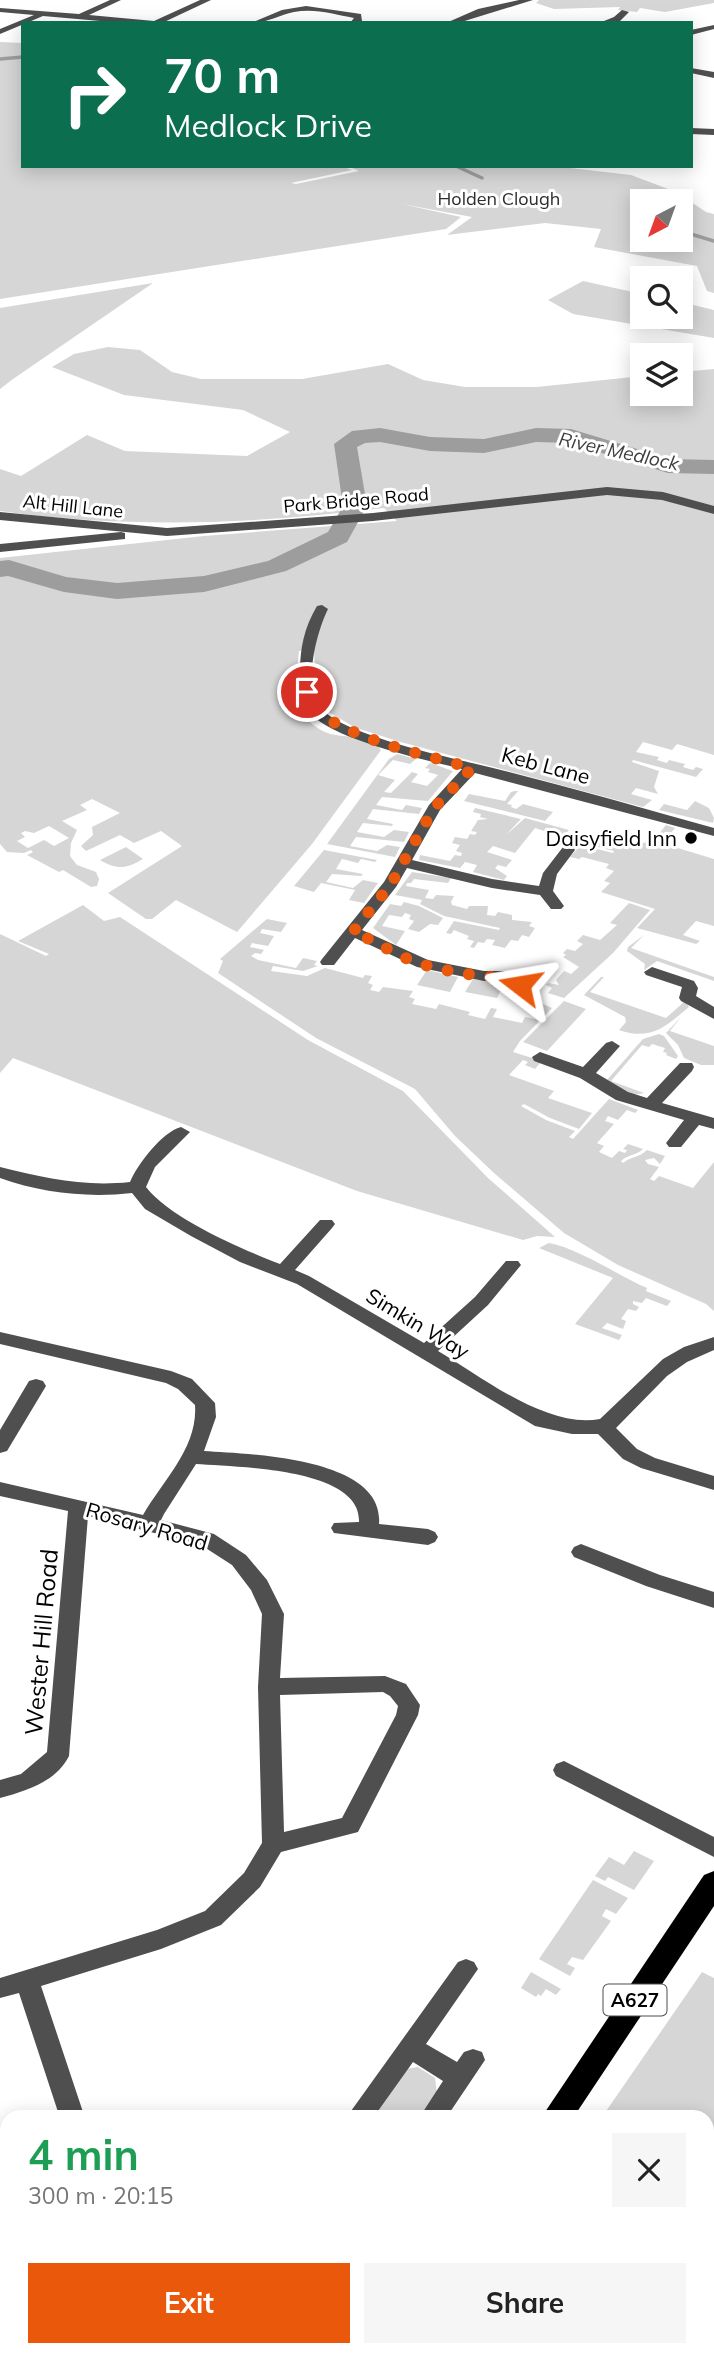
<!DOCTYPE html>
<meta charset="utf-8">
<style>
:root{--surface:#fff;--page:#f6f6f6;--text:#222;--muted:#767676;--accent:#ea580c}
body{margin:0;font-family:Mulish,sans-serif;background:var(--page);color:var(--text);height:100vh;display:flex;flex-direction:column;font-size:26px;white-space:nowrap}
*{box-sizing:border-box;margin:0}
p{font-size:23px;color:var(--muted)}
.icon{flex:none;width:38px;height:38px;fill:none;stroke:currentColor;stroke-width:2;stroke-linecap:round;stroke-linejoin:round}
.map{position:relative;flex:1;overflow:hidden}
.panel{position:absolute;left:0px;top:2110px;width:714px;height:247px;display:flex;flex-direction:column;background:var(--surface);border-radius:21px 21px 0 0;box-shadow:0 4px 18px #0003}
.panel>*{flex:none}
.banner{position:absolute;left:21px;top:21px;width:672px;height:147px;border-radius:0px;box-shadow:0 4px 18px #0003;background:#0b6e4f;color:#fff;overflow:hidden}
.needle{width:46px;rotate:221deg}
.fabs{position:absolute;left:630px;top:189px;display:grid;gap:14px}
.fabs a{display:grid;place-items:center;width:63px;height:63px;border-radius:0px;background:var(--surface);box-shadow:0 4px 18px #0003;font-size:35px}
.pin{position:absolute;display:grid;place-items:center;width:60px;height:60px;color:#fff;margin:-30px;border:4px solid #fff;border-radius:50%;box-shadow:0 2px 7px #0007}
.me{position:absolute;width:77px;margin:-38px;rotate:284deg;stroke-linejoin:round;filter:drop-shadow(0 0 5px #0008)}
.turn{display:flex;align-items:center;gap:24px;height:147px;padding:0 28px;font-size:32px}
.turn .icon{width:91px;height:91px;stroke-width:2.5}
.turn b{display:block;font-size:49px;line-height:60px}
.round{display:grid;place-items:center;flex:none;width:74px;height:74px;border-radius:0px;background:var(--page)}
.summary{display:flex;align-items:center;justify-content:space-between;height:119px;padding:0 28px}
h1{font-size:42px;font-weight:700;line-height:52px;color:#1e9e55}
.primary-button{display:flex;gap:14px;margin-top:auto;padding:14px 28px}
.primary-button a{flex:1;height:80px;border-radius:0px;background:var(--accent);color:#fff;font-size:28px;font-weight:700;line-height:80px;text-align:center}
.primary-button a+a{background:var(--page);color:var(--text)}
.map>svg:first-child{display:block}
.green{fill:#d6d6d6;fill-rule:evenodd}
.lines{fill:none;stroke-linecap:round;stroke-linejoin:round}
.stream{stroke:#9d9d9d;stroke-width:3.5}
.river{fill:#9d9d9d;fill-rule:evenodd}
.minor{fill:#4f4f4f;fill-rule:evenodd}
.highway{fill:#000;fill-rule:evenodd}
.route{stroke:#ea580c;stroke-width:12;stroke-dasharray:0 21.6}
.poi-dot{fill:#000;stroke:#fff;stroke-width:2.5}
.labels{text-anchor:middle;dominant-baseline:central;stroke-width:6;stroke-linejoin:round;paint-order:stroke}
.far-park-label{font-size:18px;fill:#2d2d2d;stroke:#fff}
.far-street-label{font-size:18px;fill:#000;stroke:#fff}
.far-water-label{font-size:19px;font-style:italic;fill:#3e3e3e;stroke:#fff}
.shield{fill:#fff;stroke:#4c4c4c;stroke-width:2}
.shield-label{font-size:19px;font-weight:bold;fill:#000}
.street-label{font-size:21px;fill:#000;stroke:#fff}
.poi-label{font-size:21px;fill:#000;stroke:#fff;text-anchor:end}
.near-street-label{font-size:24px;fill:#000;stroke:#fff}
</style>
<div class="map">
<svg width="714" height="2357" viewBox="0 0 714 2357">
<rect width="100%" height="100%" fill="#fff"/>
<!-- green -->
<path class="green" d="M539,0H714V3L665,12L640,8L637,12L618,10L620,7L554,9L536,3Z
M0,42L23,43V166H341L352,170L291,183L296,184L359,171L347,166H553L631,175L676,192L706,212L714,214V293L707,291L697,266L594,247L601,229L545,223L447,235L472,217L402,204L461,217L446,229L0,299ZM642,201H681V240H642Z
M583,281L642,294V317H681V302L714,310V338L573,314L548,300Z
M153,283L13,379L0,389V308Z
M108,347L140,350L172,372L201,379H302L388,364L423,380L465,387H537L642,376V394H681V372L714,369V755L677,744L672,750L643,742L636,752L659,757L657,760L667,763L669,760L685,764L683,767L693,770L696,767L703,769L696,777L633,760L632,762L659,771L654,787L658,794L636,788L631,794L652,800L643,807L397,741L354,727L317,705L314,650L299,651L295,689L297,711C308,720 320,733 335,735C349,737 371,736 381,750L312,844L237,932L176,900L152,919H146L108,893L182,846L161,831L134,843L120,835L86,851L81,846L93,835L92,827L120,813L92,799L80,805L87,810L62,821L77,830L71,843L70,856L77,865L96,872L99,879L97,886L91,887L63,870L59,872L27,855L33,852L31,850L24,853L7,852L0,844V558L204,536L397,521L384,508C256,524 128,529 0,511V469L21,476L87,435L125,451L247,456L290,432L243,410L124,395L52,367L74,354ZM49,826L69,838L54,846L44,840L28,848L17,841L25,837L21,833L25,831L34,833Z
M397,754L416,759L410,764L393,760L378,775L395,780L384,792L391,793L412,772L418,774L411,782L427,786L438,775L428,772L430,769L425,768L430,763L453,771L428,801L382,797L376,805L402,810L406,805L422,808L419,814L373,809L367,819L393,824L392,826L363,823L357,832L384,837L394,830L409,832L404,842L356,837L350,846L377,851L387,845L400,847L395,857L327,844L389,759Z
M515,791H518L507,804L512,805L511,807L516,809L523,804L553,812L545,821L464,801L469,794L505,801L511,792Z
M695,801L709,808L714,818L713,823L659,810L664,804L687,810Z
M475,808L521,819L506,835L525,818L569,830L563,837L535,828L515,853L493,846L487,852L512,860L506,867L498,865L495,868L507,876L504,880L473,872L477,865L465,862L460,868L419,860L420,855L450,861L455,855L461,856L462,853L456,851L460,845L452,843L455,837L467,839L470,834L475,835L477,832L471,831L478,820L488,819L480,817L481,814L473,812Z
M666,825L675,828L664,841L669,843L668,845L714,859V926L696,921L683,935L700,941L696,944L637,928L655,909L601,892L610,883L604,881L614,871L606,868L609,864L582,857L579,859L570,857L581,845L613,853L614,851L590,845L597,837L608,840L611,837L636,845L639,842L645,843L652,834L658,835Z
M126,847L143,859C127,869 116,870 100,860Z
M324,850L377,860L375,862L361,859L358,863L342,859L336,869L363,874L361,876L332,874L326,882L353,888L363,880L378,883L364,903L349,900L355,890L321,883L314,892L294,886Z
M412,872L451,878L448,883L414,879L411,883H407L406,886L429,890L425,898L433,899L436,895L454,896L451,902L452,905L467,909L469,906H488L487,915L495,916L498,912L512,915V920L532,922L529,926L535,928L529,937L522,935L518,941L511,940L505,948L492,945L495,940L487,939L484,943L478,942L474,948L470,947L474,941L467,939L469,936L454,930L451,934L446,933L454,921L499,930L500,928L444,916L420,904L422,900L395,895Z
M404,902L419,906L443,918L438,925L430,924L419,932L408,929L414,921L409,919L411,915L405,913L402,917L389,915L382,926L405,931L396,945L373,928L390,904L401,906Z
M629,903L650,910L613,953L564,998L548,993L552,988L546,985L548,983L559,985L556,980L564,971L571,974L579,967L563,957L566,955L563,953L567,949L575,951L583,944L577,941L583,935L600,940L617,925L610,923Z
M83,905L104,921L120,917L308,1040L403,1091L488,1178L555,1237L537,1236L523,1240L357,1191L13,1058L0,1073V934L46,956L49,954L18,941Z
M267,919L287,923L281,932L262,929L260,933L274,936L268,946L252,943L250,947L264,950L261,954L255,953L251,956L258,960L296,968L303,958L317,961L314,965L318,966L303,971L273,966L271,971L307,976L325,968L363,978L365,975L372,976L368,983L373,985L370,990L379,992L383,987L413,991L409,997L415,999L412,1004L436,1009L439,1004L470,1012L468,1015L485,1019L491,1008L497,1009L493,1017L522,1023L525,1017L535,1019L543,1004L552,1008L520,1041L513,1052L542,1061L535,1069L525,1065L528,1062L523,1060L509,1075L554,1091L548,1098L592,1113L579,1129L550,1118L524,1104L521,1106L546,1120L575,1131L569,1137L573,1139L609,1099L638,1110L635,1113L627,1110L618,1120L608,1116L605,1121L614,1124L597,1143L604,1146L599,1152L612,1158L619,1151L625,1153L627,1150L623,1149L628,1144L643,1149C636,1156 628,1154 621,1161L623,1163C631,1156 639,1158 647,1150L665,1156L660,1164L654,1158L645,1160L648,1164L659,1167L650,1179L654,1181L659,1176L693,1188L714,1162V1311L706,1304L618,1265L564,1233L494,1173L455,1136L415,1089L316,1038L218,973L223,961L220,959Z
M644,935L631,948L714,977V981L657,961L644,970L645,964L627,951L628,947Z
M427,970L458,977L450,992L417,985Z
M601,977H604L590,992L666,1018L685,1001L689,1007C665,1027 651,1041 619,1030L626,1022L625,1017L584,995Z
M473,979L505,982L497,998L465,992Z
M564,1001L586,1009L547,1051L523,1042Z
M681,1017L670,1031L714,1046V1065H701L684,1058L678,1045L666,1033Z
M659,1034L664,1036L678,1056L676,1059L666,1055L667,1053L663,1052L665,1048L652,1044L649,1047L642,1045L611,1081L644,1093L633,1095L606,1081L643,1039Z
M549,1243C578,1248 617,1275 647,1288L646,1291L671,1301L667,1306L646,1298L642,1303L633,1301V1304L639,1307L636,1311L628,1309L621,1319L626,1321L623,1329L607,1323L602,1328L622,1335L619,1340L575,1324L613,1278L539,1248Z
M634,1851L654,1861L634,1890L608,1877L605,1881L595,1876L609,1857L624,1865Z
M593,1880L628,1898L616,1914L606,1909L602,1916L611,1921L583,1960L572,1957L567,1964L575,1968L570,1976L539,1959Z
M531,1972L561,1989L556,1995L546,1989L541,1996L538,1994L536,1997L521,1988Z
M702,1972L714,1978V2357H525L528,2350H707V2118L602,2117Z
M418,2067L435,2078L437,2093L419,2117L371,2118L406,2069Z"/>
<g class="lines">
<!-- stream -->
<path class="stream" d="M0,59L23,57
M456,166L482,178
M681,231L714,241"/>
<!-- river -->
<path class="river" d="M380,428L430,437L484,439L536,428L571,429L670,459L714,460V474L668,473L569,443L536,442L484,453L430,451L380,442L365,443L357,447L367,506L347,542L286,571L204,592L117,599L64,592L8,576L0,577V561L9,560L66,577L117,583L204,576L268,561L328,532L343,506L334,444L352,431Z"/>
<!-- minor -->
<path class="minor" d="M110,0H121L89,15L154,21L200,0H211L162,23H123L43,16L0,34V29L34,15L0,12V8L79,14Z
M519,0H533L458,23H446L478,9Z
M306,6L361,14L362,21L350,23L354,18C334,14 314,8 294,12C279,15 267,23 251,23L282,10Z
M622,10L629,12L620,21L599,23L614,17Z
M714,25V29L691,35V30Z
M691,68L714,72V78L691,73Z
M691,128L714,129V135L691,134Z
M607,487L663,492L714,506V514L662,500L607,495L373,521L167,536L0,520V512L167,528L373,513Z
M121,532L125,533V539L0,552V544Z
M322,605L328,609C317,631 303,684 319,706C338,733 439,755 472,763C553,782 634,806 714,828V836L475,773L440,810L412,860L492,879L539,886L543,873L563,847H573L575,850L557,874L553,891L564,906L561,909H551L540,895L492,888L407,868L396,887L362,930L428,960L484,971H504L528,985L526,988H514L501,981H484L417,967L355,938L334,965H322L320,962L322,959L384,882L429,805L462,769C426,760 334,740 311,714C300,701 300,689 300,673C300,648 304,628 317,606Z
M652,967L694,981L698,988L696,996L714,1007V1019L681,1001L679,998L682,987L646,975L644,972Z
M612,1041L620,1046L596,1073L628,1092L647,1098L680,1063H692L694,1067L692,1071L662,1103L714,1118V1129L699,1125L681,1147H669L666,1143L684,1120L616,1100L580,1078L534,1061L532,1057L540,1052L583,1067L606,1043Z
M181,1127L190,1132L155,1167L146,1187C171,1219 241,1249 280,1264L320,1220H332L335,1224L332,1228L295,1270L309,1276L424,1343L475,1297L506,1261H518L521,1265L488,1305L438,1351C482,1377 547,1429 600,1419L663,1359L684,1347L714,1337V1350L687,1362L667,1376L616,1428L637,1449L655,1458L714,1476V1490L641,1468L623,1459L598,1434H572L535,1426L297,1284L240,1262L191,1236L145,1209L132,1193C88,1198 42,1193 0,1178V1167C44,1178 84,1187 130,1182C137,1165 162,1132 181,1127Z
M0,1332L171,1371L192,1379L215,1403L216,1417L204,1451C248,1454 385,1457 379,1524L428,1529L435,1532L438,1537L435,1542L428,1545L334,1533L331,1528L334,1523L359,1522C362,1467 233,1467 196,1464L164,1514L161,1520L214,1534L246,1555L267,1580L284,1614L280,1678L385,1676L406,1684L420,1705L418,1715L358,1832L281,1852L260,1887L221,1925L161,1949L41,1986L85,2118H60L19,1993L0,1998V1978L157,1930L205,1911L244,1873L262,1843L258,1687L262,1614L251,1590L232,1565L201,1545L88,1516L69,1756C56,1782 26,1791 0,1798V1780L21,1774L47,1752L68,1511L0,1496V1482L143,1515C163,1480 198,1448 195,1405L178,1389L166,1383L0,1344ZM383,1692L390,1696L398,1706L396,1715L342,1818L284,1832L280,1695Z
M36,1379L43,1381L46,1386L7,1451L0,1453V1430L29,1381Z
M581,1544L660,1575L714,1592V1608L646,1586L574,1557L571,1552L574,1547Z
M564,1761L714,1837V1857L556,1776L553,1770L556,1764Z
M466,1959L474,1962L478,1969L426,2044L457,2062L464,2052L473,2049L482,2052L485,2060L446,2118H419L443,2081L413,2062L373,2118H346L458,1962Z
M7,2216V2241L0,2243V2218Z
M0,2296L7,2299V2350H15L13,2357H0Z
M232,2350H262L260,2357H229Z"/>
<!-- highway -->
<path class="highway" d="M714,1871V1906L573,2118H541L704,1875Z
M423,2350H455L452,2357H420Z"/>
</g>
<g class="lines">
<!-- route -->
<path class="route" d="M307,692L314,710C360,742 418,753 472,768L434,808L391,884L352,933C370,937 384,948 401,956C427,968 456,973 484,976C501,978 504,976 520,985"/>
</g>
<!-- markers -->
<circle class="poi-dot" cx="691" cy="838" r="7"/>
<g class="labels">
<!-- far-park labels -->
<g class="far-park-label">
<text x="499" y="198">Holden Clough</text>
</g>
<!-- far-street labels -->
<g class="far-street-label">
<text transform="translate(356 500) rotate(-5)">Park Bridge Road</text>
<text transform="translate(73 506) rotate(6)">Alt Hill Lane</text>
</g>
<!-- far-water labels -->
<g class="far-water-label">
<text transform="translate(619 451) rotate(12)">River Medlock</text>
</g>
<!-- shield labels -->
<rect class="shield" x="603.5" y="1984.5" width="63" height="31" rx="5"/>
<g class="shield-label">
<text x="635" y="2000">A627</text>
</g>
<!-- street labels -->
<g class="street-label">
<text transform="translate(546 765) rotate(15)">Keb Lane</text>
<text transform="translate(418 1323) rotate(31)">Simkin Way</text>
<text transform="translate(147 1526) rotate(16)">Rosary Road</text>
</g>
<!-- poi labels -->
<g class="poi-label">
<text x="677" y="838">Daisyfield Inn</text>
</g>
<!-- near-street labels -->
<g class="near-street-label">
<text transform="translate(41 1642) rotate(-85)">Wester Hill Road</text>
</g>
</g>
</svg>
<div class="fabs">
<a><svg class="needle" viewBox="-14 -14 28 28"><path d="M0-13l5 13h-10z" fill="#e53935"/><path d="M0 13l5-13h-10z" fill="#767676"/></svg></a>
<a><svg class="icon" aria-label="search" viewBox="0 0 24 24"><circle cx="10" cy="10" r="6"/><path d="M15 15l6 6"/></svg></a>
<a><svg class="icon" aria-label="layers" viewBox="0 0 24 24"><path d="M12 4l9 5-9 5-9-5zM3 14l9 5 9-5"/></svg></a>
</div>
<div class="pin" style="left:307px;top:692px;background:#d93025"><svg class="icon" aria-label="arrive" viewBox="0 0 24 24"><path d="M6 21V4h12l-3 4 3 4H6"/></svg></div>
<svg class="me" style="left:520px;top:985px" viewBox="-20 -20 40 40"><path d="M0-17L14 15 0 8-14 15z" fill="#ea580c" stroke="#fff" stroke-width="4"/></svg>
<div class="banner">
<div class="turn"><svg class="icon" aria-label="right" viewBox="0 0 24 24"><path d="M7 20v-9h11M14 6l5 5-5 5"/></svg><div><b>70 m</b>Medlock Drive</div></div>
</div>
<section class="panel">
<div class="summary"><div><h1>4 min</h1><p>300 m · 20:15</p></div><a class="round"><svg class="icon" aria-label="close" viewBox="0 0 24 24"><path d="M6 6l12 12M18 6L6 18"/></svg></a></div>
<div class="primary-button"><a>Exit</a><a>Share</a></div>
</section>
</div>
